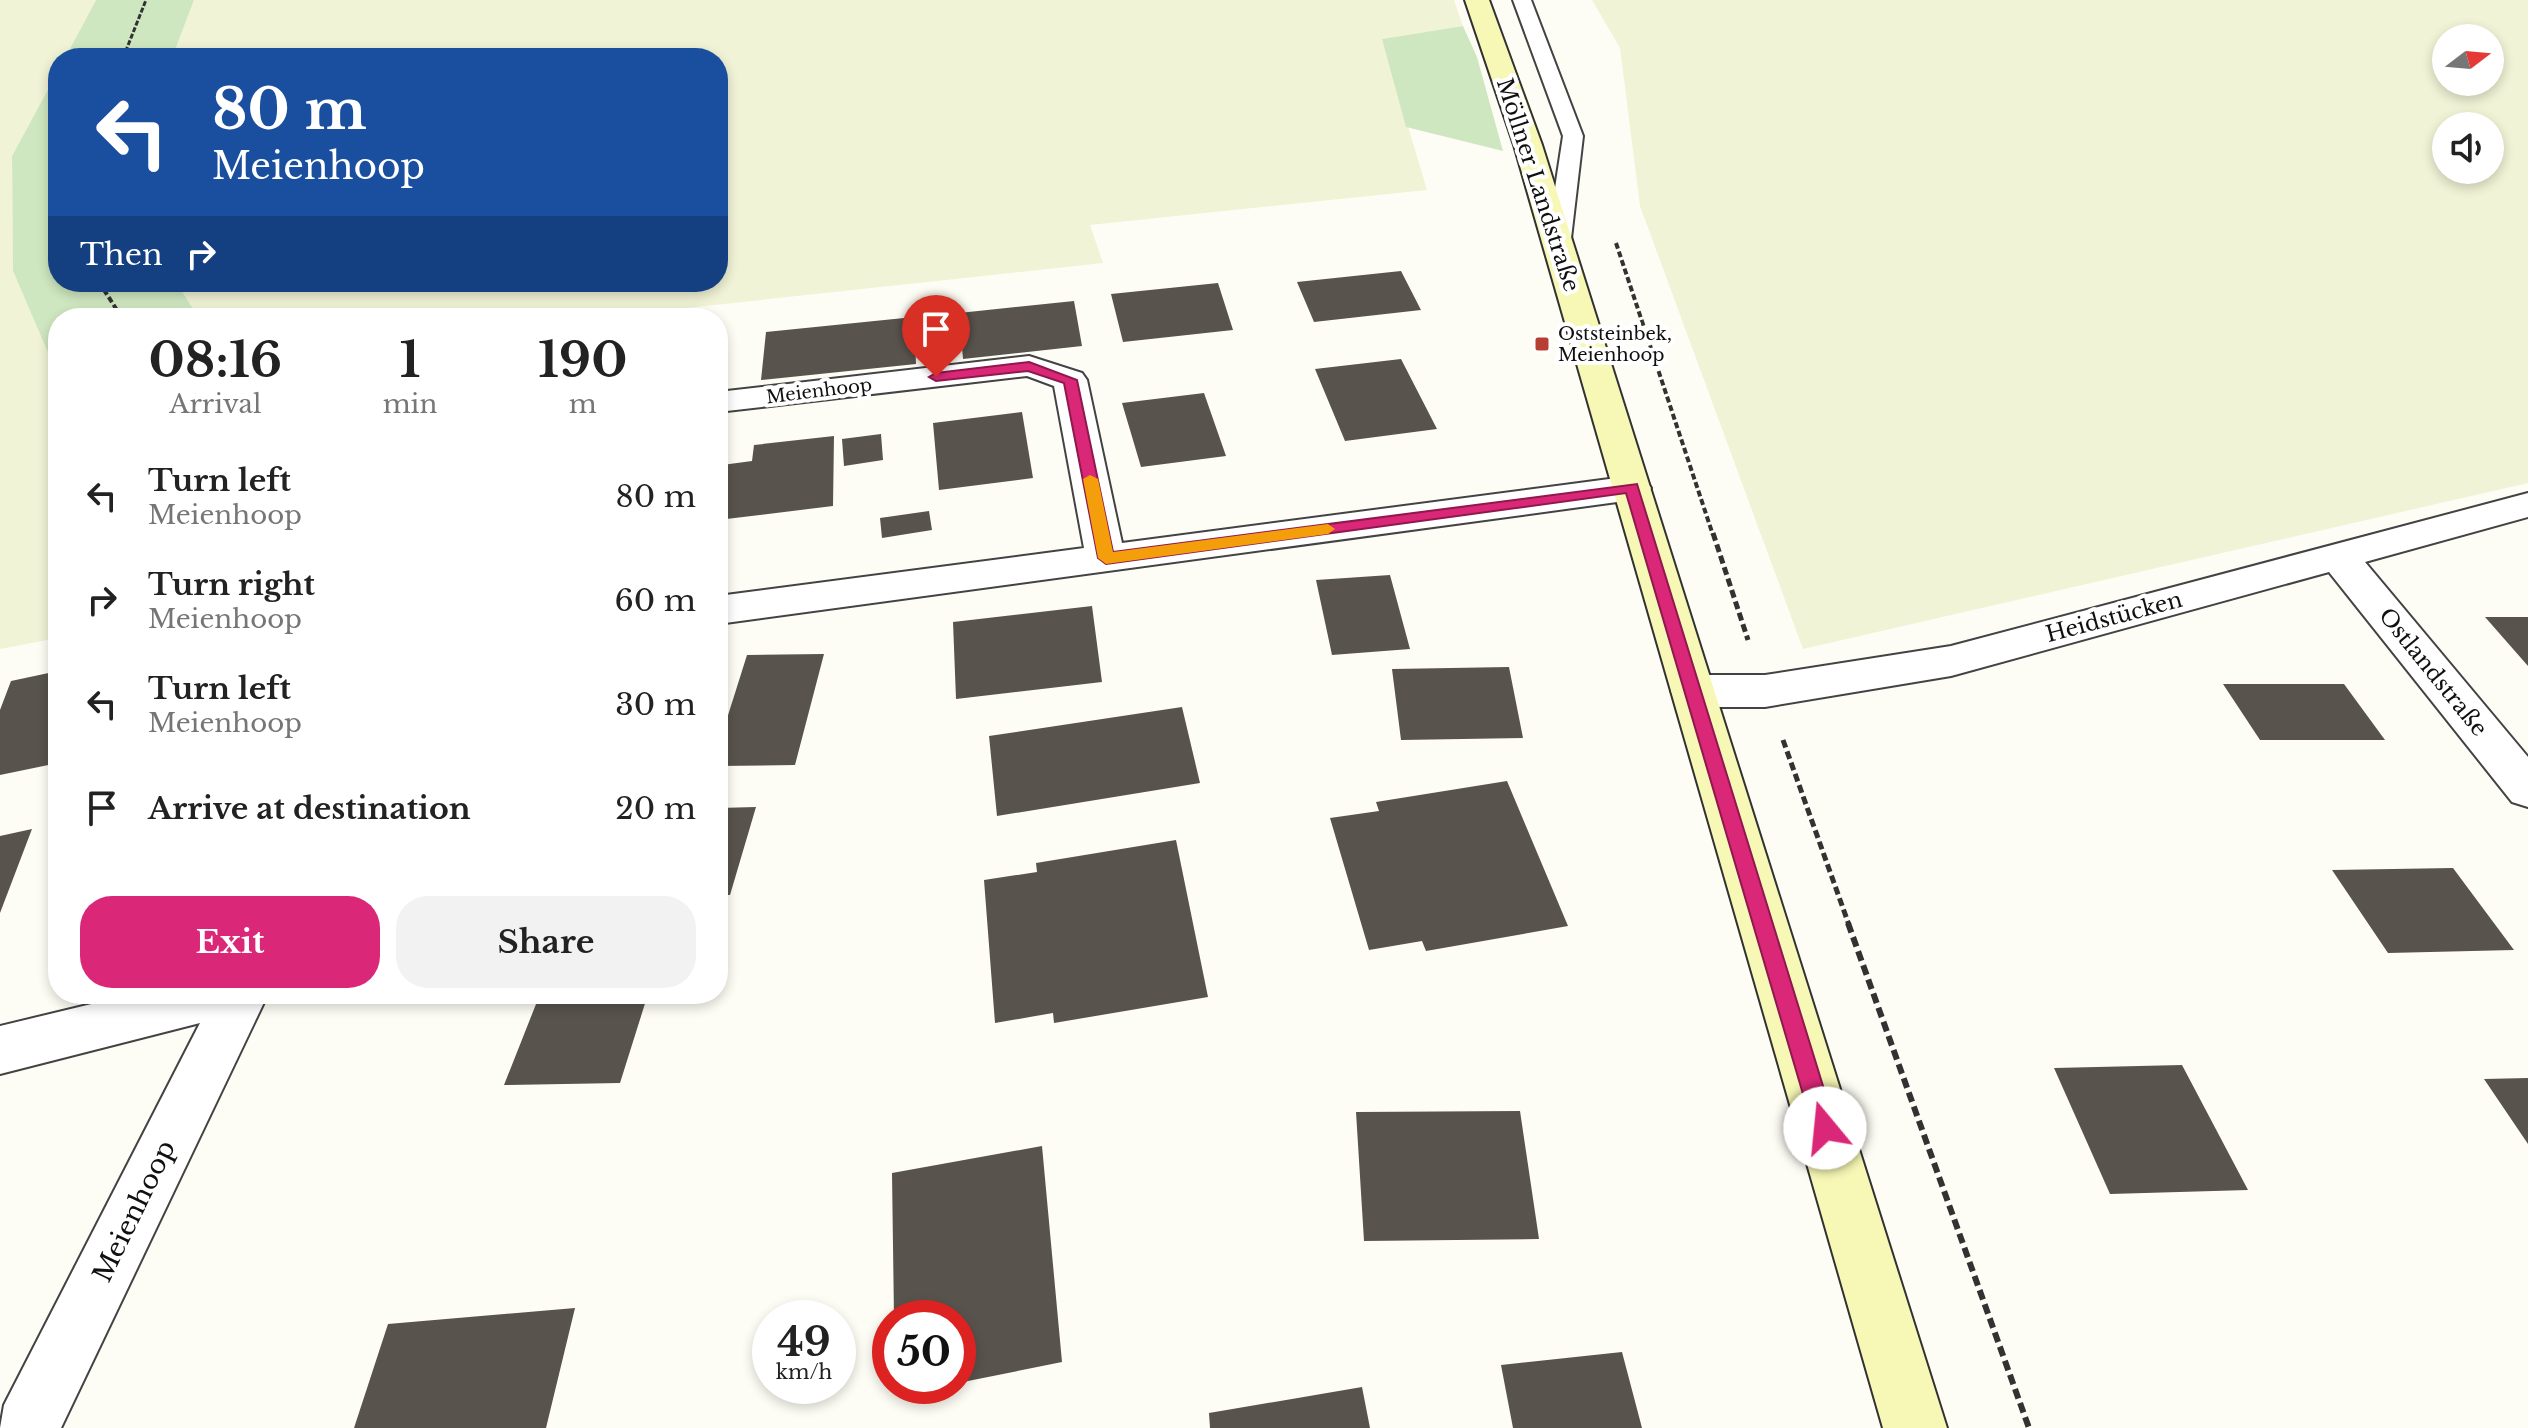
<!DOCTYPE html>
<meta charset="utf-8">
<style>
:root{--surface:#fff;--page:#f2f2f2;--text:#222;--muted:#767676;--accent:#db2777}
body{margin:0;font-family:"Libre Baskerville",serif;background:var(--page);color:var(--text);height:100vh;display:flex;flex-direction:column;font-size:30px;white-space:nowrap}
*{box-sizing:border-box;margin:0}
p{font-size:26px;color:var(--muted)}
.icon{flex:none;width:44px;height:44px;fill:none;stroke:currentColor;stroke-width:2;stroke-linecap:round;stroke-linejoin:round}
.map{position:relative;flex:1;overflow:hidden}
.details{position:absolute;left:48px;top:308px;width:680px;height:696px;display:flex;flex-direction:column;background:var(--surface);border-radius:32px;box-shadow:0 4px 12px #0003}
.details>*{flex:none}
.guide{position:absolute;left:48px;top:48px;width:680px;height:244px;border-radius:32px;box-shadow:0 4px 12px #0003;background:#1a4fa0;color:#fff;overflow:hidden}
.needle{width:52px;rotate:74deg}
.fabs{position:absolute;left:2432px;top:24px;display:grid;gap:16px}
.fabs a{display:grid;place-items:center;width:72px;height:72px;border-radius:50%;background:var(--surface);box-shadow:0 4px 12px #0003;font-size:40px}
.speed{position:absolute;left:752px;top:1300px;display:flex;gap:16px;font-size:40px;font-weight:700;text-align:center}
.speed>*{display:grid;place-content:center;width:104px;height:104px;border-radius:50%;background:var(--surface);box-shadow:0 4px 12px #0003;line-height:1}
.speed small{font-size:20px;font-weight:400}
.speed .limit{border:12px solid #d22;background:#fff;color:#111}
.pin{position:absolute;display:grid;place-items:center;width:68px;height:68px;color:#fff;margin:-82px -34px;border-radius:50% 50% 50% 0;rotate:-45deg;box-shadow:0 0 8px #0007}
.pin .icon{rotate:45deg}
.me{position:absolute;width:88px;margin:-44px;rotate:343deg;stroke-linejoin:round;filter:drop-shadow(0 0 6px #0008)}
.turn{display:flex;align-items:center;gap:28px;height:168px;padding:0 32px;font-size:36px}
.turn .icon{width:104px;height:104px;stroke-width:2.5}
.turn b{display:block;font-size:56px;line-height:68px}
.then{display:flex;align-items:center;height:76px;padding:0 32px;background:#0003;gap:16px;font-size:30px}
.eta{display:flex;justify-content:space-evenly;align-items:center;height:136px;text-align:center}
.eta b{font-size:48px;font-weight:700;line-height:56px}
.action{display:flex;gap:16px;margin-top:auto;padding:16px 32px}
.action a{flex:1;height:92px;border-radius:32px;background:var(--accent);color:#fff;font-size:32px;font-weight:700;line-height:92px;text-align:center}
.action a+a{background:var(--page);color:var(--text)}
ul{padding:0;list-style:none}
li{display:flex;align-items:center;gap:24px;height:104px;padding:0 32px}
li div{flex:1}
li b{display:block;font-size:30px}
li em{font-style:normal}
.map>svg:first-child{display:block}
.farmland{fill:#f1f3d6;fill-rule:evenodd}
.green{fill:#cfe7c0}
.building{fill:#58534d}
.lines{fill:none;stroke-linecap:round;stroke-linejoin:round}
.service-casing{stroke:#434343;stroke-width:4}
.minor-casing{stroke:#434343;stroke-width:4}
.secondary-casing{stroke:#323232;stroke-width:4}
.path-far3{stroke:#323232;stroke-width:3;stroke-dasharray:5 2;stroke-linecap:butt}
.path-far2{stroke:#323232;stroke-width:4;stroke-dasharray:6 3;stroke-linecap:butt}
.path-far1{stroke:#323232;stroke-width:5;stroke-dasharray:8 4;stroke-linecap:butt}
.path{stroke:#323232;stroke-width:6;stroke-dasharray:10 5;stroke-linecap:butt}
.service{fill:#fff;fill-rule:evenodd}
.minor{fill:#fff;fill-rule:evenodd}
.secondary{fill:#f7f8b5;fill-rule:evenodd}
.route{fill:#db2777;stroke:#8e194d;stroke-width:2}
.slow{fill:#f59e0b}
.poi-dot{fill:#b63e33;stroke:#fff;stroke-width:3}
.labels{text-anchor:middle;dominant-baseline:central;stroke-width:8;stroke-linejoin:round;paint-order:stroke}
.far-poi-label{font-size:18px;fill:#101010;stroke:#fff;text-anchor:start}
.far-street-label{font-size:18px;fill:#101010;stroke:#fff}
.street-label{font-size:22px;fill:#101010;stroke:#fff}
.near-street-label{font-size:26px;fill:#101010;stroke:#fff}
</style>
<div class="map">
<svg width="2528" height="1428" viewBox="0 0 2528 1428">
<rect width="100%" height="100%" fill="#fefdf5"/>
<!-- farmland -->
<path class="farmland" d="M0,0H96L65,58H58V71L12,156L13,271L58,376V638L0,649Z
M194,0H1454L1463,26L1382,39L1427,190L1090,225L1103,263L594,318H199L176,282H718V58H172Z
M1592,0H2528V483L1803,649L1640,206L1620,48ZM2446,38H2490V82H2446ZM2446,126H2490V170H2446Z"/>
<!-- green -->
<path class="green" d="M96,0H194L172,58H65Z
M1463,26L1477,57L1503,151L1406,127L1382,39Z
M58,71V282H176L199,318H58V376L13,271L12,156Z"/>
<!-- building -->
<path class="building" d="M1401,271L1421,310L1314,322L1297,282Z
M1218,283L1233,330L1123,342L1111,294Z
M1074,301L1082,346L963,359L959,313Z
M914,317L916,364L761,380L766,332Z
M1401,359L1437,429L1345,441L1315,369Z
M1204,393L1226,456L1141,467L1122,403Z
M1022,412L1033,478L939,490L933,423Z
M881,434L883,460L844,466L842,439Z
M834,436L833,506L718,520L722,465L752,461L754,445Z
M929,511L932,530L882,538L880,518Z
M1390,575L1410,649L1332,655L1316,580Z
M1092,606L1102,682L956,699L953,622Z
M2485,617H2528V666Z
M824,654L795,765L718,766V747L747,655Z
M1509,667L1523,738L1401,740L1392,669Z
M58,671V763L0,775V710L11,681Z
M2223,684H2344L2385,740H2260Z
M1182,707L1200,783L997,816L989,736Z
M1507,781L1568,926L1426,951L1422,941L1369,950L1330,818L1379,811L1376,802Z
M756,807L730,895H718V808Z
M32,829L0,913V836Z
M1176,840L1208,997L1054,1023L1053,1013L995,1023L984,880L1037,872L1036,863Z
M2453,868L2514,950L2388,953L2332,870Z
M540,994H648L620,1083L504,1085Z
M2182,1065L2248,1190L2110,1194L2054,1068Z
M2528,1078V1144L2484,1079Z
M1520,1111L1539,1239L1364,1241L1356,1112Z
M1042,1146L1062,1362L958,1383V1318H894L892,1173Z
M575,1308L546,1428H354L388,1324Z
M1622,1352L1642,1428H1513L1501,1365Z
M894,1386H934V1387L895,1395Z
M1362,1387L1370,1428H1210L1209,1413Z"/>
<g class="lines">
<defs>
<path id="service" d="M1513,0H1531L1583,136L1570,247L1558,254L1546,247L1563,136Z"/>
<path id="minor" d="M1029,356L1082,373L1087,380L1122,543L1632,476L1645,480L1651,488L1645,496L1632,500L718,624V596L1084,548L1054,386L1027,376L718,412V392Z
M2528,493V517L2365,562L2528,757V807L2512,802L2329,572L1951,676L1765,707H1693L1678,702L1671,691L1678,680L1693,675H1765L1951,646Z
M133,994H268L61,1428H0L4,1405L200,1023L0,1074V1026Z"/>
<path id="secondary" d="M1465,0H1489L1542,145L1947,1428H1883L1514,145Z"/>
</defs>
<!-- service casing -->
<use href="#service" class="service-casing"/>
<!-- minor casing -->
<use href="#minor" class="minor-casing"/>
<!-- secondary casing -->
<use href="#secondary" class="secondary-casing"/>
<!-- path-far3 -->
<path class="path-far3" d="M123,58L146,0"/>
<!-- path-far2 -->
<path class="path-far2" d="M1616,243L1713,535
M99,282L122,318"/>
<!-- path-far1 -->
<path class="path-far1" d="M1713,533L1748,640
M1783,740L1849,925"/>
<!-- path -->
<path class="path" d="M1848,923L2029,1428"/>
<!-- service -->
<use href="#service" class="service"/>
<!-- minor -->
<use href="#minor" class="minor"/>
<!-- secondary -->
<use href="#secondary" class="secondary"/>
</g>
<!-- route -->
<path class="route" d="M1029,362L1077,380L1113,552L1637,484L1836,1128L1833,1136L1825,1139L1817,1136L1813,1128L1626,493L1106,564L1098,558L1064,383L1028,371L936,381L929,377L936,373Z"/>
<!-- slow -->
<path class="slow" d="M1090,475L1098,479L1113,552L1328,524L1335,529L1328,534L1106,564L1098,558L1083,479Z"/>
<!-- markers -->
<rect class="poi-dot" x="1534" y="336" width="16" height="16" rx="4"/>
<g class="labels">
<!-- far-poi labels -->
<g class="far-poi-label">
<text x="1558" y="334">Oststeinbek,<tspan x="1558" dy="21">Meienhoop</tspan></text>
</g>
<!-- far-street labels -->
<g class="far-street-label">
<text transform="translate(819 391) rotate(-7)">Meienhoop</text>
</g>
<!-- street labels -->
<g class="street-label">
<text transform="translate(1538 185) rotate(72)">Möllner Landstraße</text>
<text transform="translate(2114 617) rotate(-15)">Heidstücken</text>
<text transform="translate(2433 672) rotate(51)">Ostlandstraße</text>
</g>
<!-- near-street labels -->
<g class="near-street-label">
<text transform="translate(134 1211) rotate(-64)">Meienhoop</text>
</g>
</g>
</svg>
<div class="fabs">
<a><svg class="needle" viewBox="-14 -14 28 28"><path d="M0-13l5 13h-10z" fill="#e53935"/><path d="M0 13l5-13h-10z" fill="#767676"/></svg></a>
<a><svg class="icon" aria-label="sound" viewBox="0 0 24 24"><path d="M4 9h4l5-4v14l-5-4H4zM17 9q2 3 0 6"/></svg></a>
</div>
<div class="speed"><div>49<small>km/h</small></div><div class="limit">50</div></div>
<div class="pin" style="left:936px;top:377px;background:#d93025"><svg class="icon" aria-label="arrive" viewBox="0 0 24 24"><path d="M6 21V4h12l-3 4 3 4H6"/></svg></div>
<svg class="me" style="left:1825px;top:1128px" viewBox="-20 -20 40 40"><circle r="19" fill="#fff"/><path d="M0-13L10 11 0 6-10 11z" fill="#db2777"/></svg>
<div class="guide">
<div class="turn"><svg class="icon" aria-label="left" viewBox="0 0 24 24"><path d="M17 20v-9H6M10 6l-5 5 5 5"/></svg><div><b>80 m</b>Meienhoop</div></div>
<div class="then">Then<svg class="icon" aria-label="right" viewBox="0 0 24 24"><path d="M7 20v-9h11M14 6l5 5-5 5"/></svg></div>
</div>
<section class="details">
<div class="eta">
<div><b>08:16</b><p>Arrival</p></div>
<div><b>1</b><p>min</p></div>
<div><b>190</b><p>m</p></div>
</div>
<ul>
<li><svg class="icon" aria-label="left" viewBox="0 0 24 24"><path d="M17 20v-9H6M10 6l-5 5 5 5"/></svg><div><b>Turn left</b><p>Meienhoop</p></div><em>80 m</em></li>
<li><svg class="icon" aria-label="right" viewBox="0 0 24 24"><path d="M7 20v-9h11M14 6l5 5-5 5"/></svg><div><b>Turn right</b><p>Meienhoop</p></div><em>60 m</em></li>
<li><svg class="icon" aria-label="left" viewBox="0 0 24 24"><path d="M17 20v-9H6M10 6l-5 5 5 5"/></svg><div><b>Turn left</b><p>Meienhoop</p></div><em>30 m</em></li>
<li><svg class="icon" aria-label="arrive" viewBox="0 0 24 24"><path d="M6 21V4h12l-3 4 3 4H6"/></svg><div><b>Arrive at destination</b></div><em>20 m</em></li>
</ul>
<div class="action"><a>Exit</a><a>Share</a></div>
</section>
</div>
